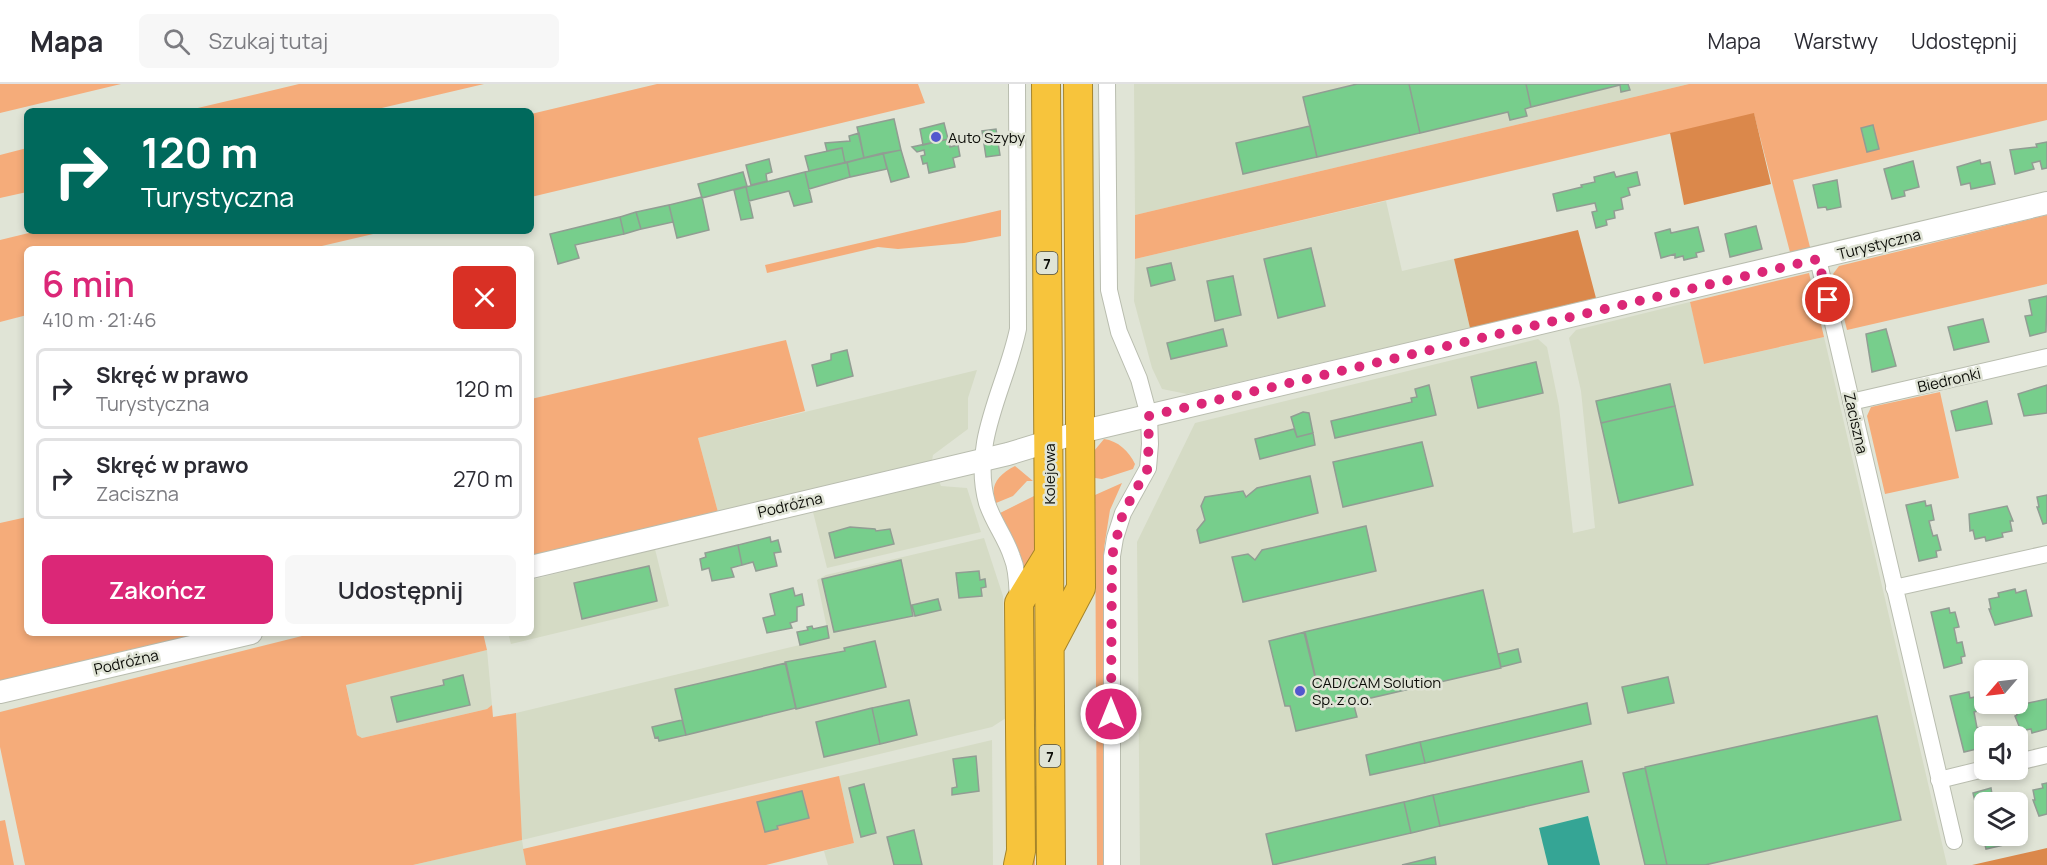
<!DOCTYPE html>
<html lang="pl">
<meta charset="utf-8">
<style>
:root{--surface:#fff;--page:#f7f7f7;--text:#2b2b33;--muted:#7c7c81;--line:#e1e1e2;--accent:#db2777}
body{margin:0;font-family:Manrope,sans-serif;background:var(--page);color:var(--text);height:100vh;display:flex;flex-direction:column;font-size:22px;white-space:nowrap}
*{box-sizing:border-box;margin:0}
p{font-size:20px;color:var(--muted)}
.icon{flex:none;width:33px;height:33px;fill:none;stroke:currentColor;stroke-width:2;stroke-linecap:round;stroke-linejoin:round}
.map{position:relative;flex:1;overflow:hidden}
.panel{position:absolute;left:24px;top:162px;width:510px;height:390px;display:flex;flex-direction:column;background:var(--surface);border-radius:9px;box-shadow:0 3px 9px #0003}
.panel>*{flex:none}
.top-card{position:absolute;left:24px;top:24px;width:510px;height:126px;border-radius:9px;box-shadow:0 3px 9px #0003;background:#00695c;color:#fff;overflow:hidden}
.needle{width:39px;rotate:242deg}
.fabs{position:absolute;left:1974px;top:576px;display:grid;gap:12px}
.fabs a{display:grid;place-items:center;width:54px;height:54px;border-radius:9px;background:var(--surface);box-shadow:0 3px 9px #0003;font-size:30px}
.pin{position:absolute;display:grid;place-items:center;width:51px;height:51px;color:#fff;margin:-26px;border:3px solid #fff;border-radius:50%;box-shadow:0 2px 6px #0007}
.me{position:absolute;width:66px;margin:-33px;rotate:0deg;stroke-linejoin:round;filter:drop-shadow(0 0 4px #0008)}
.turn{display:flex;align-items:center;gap:21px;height:126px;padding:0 18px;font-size:27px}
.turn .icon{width:78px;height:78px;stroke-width:2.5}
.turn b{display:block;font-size:42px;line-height:51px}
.round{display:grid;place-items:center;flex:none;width:63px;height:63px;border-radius:9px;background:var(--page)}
.overview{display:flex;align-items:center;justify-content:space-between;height:102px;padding:0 18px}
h1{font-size:36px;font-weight:600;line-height:45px;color:var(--accent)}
.cta{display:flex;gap:12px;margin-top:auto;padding:12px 18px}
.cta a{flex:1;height:69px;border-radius:9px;background:var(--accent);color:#fff;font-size:24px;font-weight:600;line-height:69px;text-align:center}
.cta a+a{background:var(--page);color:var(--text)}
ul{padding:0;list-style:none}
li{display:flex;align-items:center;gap:18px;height:81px;margin:0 12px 9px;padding:0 6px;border:3px solid var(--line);border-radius:9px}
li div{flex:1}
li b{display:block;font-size:22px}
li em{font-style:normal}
header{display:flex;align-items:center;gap:36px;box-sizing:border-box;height:84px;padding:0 30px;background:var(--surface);border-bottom:2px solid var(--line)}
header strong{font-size:28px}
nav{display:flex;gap:33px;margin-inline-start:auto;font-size:21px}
.search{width:420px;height:54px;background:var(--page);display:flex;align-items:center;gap:15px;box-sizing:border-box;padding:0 21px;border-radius:9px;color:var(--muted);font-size:22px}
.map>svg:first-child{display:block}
.built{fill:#d5dbc5}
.green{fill:#f5ac7a}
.forest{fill:#db884b}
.water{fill:#35a595}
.building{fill:#77ce8c;stroke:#919d93;stroke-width:1.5}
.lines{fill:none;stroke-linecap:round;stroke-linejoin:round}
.street-casing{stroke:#b9bdaf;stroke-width:18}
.secondary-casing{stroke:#b9bdaf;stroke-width:24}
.highway-casing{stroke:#a5842a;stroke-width:30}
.street{stroke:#fff;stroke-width:16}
.secondary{stroke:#fff;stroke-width:22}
.highway{stroke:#f7c43c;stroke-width:28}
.route{stroke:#db2777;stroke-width:10;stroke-dasharray:0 18}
.poi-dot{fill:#5357ce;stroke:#e0e4d6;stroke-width:2}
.labels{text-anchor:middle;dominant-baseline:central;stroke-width:5;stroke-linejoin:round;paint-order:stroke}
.shield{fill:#e0e4d6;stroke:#4c4e46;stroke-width:1.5}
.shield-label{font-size:14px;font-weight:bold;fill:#0c0d08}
.poi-label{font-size:15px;fill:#0c0d08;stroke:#e0e4d6;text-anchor:start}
.street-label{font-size:15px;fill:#0c0d08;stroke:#e0e4d6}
</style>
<header>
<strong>Mapa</strong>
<div class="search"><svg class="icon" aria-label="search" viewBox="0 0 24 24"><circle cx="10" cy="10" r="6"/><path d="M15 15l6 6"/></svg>Szukaj tutaj</div>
<nav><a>Mapa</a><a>Warstwy</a><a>Udostępnij</a></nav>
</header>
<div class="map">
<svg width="2047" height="781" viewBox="0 0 2047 781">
<rect width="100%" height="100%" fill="#e0e4d6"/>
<!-- built -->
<path class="built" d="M1134,0H1689L1135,131Z
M1386,117L1402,187L1454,175L1470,244L1187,310L1162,305L1152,284L1134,217L1135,175Z
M1690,218L1705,280L1824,253L1947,781H1140L1137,458L1195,339L1538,255L1547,263L1559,322L1573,449L1595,444L1581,307L1569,254L1576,246Z
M977,286L968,314V345L933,371L932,377L718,428L698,354Z
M939,397L941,402L967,404L981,448L827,484L813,428Z
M984,454L1003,512L1006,634L992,643L522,756L526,781H413L521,756L516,629L829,554L817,496L826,491Z
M655,465L669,522L511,560L508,549H531V496Z
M487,566L492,621L487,625L362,654L357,651L346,600Z
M992,656L993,781H828L824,767L854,759L839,692Z"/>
<!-- green -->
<path class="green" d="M0,0H121L0,29Z
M299,0H484L369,27H185Z
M657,0H918L925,19L531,113V30Z
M1689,0H2047V36L1793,96L1811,167L1791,172L1754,30L1135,175V131Z
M27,64V108L0,114V71Z
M1001,126V152L964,159L898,165L878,163L767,189L765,181Z
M2047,131V200L1847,246L1833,190L1839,182Z
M37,147H386L309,165H27V231L0,238V156Z
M1809,189L1824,253L1704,280L1690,218Z
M786,256L805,327L698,354L718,428L531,472V315Z
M1940,308L1959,394L1885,410L1867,332L1871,323Z
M1104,355C1118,357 1129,367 1135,380L1133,385L1102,395L1095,394L1094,367Z
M1015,382L1033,397H1027L1013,412L996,419C989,401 998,391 1015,382Z
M1122,399L1110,426L1104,464V781H1097L1095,411Z
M1034,412L1035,781H1026L1027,742L1005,441L1000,429Z
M27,433V549H207L0,598V439Z
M314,549H483L487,566L346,601L357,651L362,654L487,625L492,621L493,633L516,629L522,756L413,781H25L0,663V628Z
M839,692L854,759L766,781H526L523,765Z
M5,736L14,781H0V737Z"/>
<!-- forest -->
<path class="forest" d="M1754,29L1771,100L1684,121L1670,49Z
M1578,146L1596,214L1470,244L1454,175Z
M2047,764V781H1972Z"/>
<!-- water -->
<path class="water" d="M1588,732L1600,781H1548L1539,744Z"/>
<!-- building -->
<path class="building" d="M1357,0H1409L1420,49L1317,73L1303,13Z
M1409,0H1526L1531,23L1525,25L1527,32L1510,36L1508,28L1420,49Z
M1526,0H1628L1630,6L1621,8L1620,1L1531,23Z
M894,35L901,66L864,74L857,43Z
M944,39L948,55L923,61L920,45Z
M1873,41L1879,65L1867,68L1861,44Z
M1310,42L1317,73L1243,90L1236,59Z
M996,45L1000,71L986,73L982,47Z
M859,49L864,74L845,79L842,64L827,67L825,59L850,57L849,52Z
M949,55L950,63L958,61L960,72L953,74L955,83L929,89L927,79L923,80L921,72L925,71L924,66L917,68L912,63Z
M2047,58V84L2042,85L2040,77L2032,79L2034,85L2015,90L2010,66L2037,63L2036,60Z
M842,64L845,79L809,87L805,72Z
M901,66L909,93L891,98L883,69Z
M883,69L887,85L850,93L847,78Z
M769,75L772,88L766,90L767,97L751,101L746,81Z
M1980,76L1981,80L1990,78L1995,100L1971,105L1970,99L1961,101L1957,83Z
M1913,77L1919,103L1904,107L1905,112L1892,115L1884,85Z
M847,78L850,93L809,105L805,88Z
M743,88L747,102L702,114L698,100Z
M805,88L812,118L794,122L789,107L749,117L746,103Z
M1614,88L1616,93L1637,88L1640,101L1628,104L1630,111L1621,114L1623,125L1614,127L1615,134L1606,136L1607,141L1596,144L1592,128L1597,127L1595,119L1557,127L1553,110L1582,103L1581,101L1595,98L1594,93Z
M1837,96L1841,123L1827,126L1826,123L1818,124L1813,101Z
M746,103L753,134L741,136L734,106Z
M702,113L709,146L677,154L669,121Z
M669,121L673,138L641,145L636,128Z
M636,128L641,145L624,150L620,133Z
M620,133L624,150L575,161L579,174L558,180L550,150Z
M1756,142L1762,165L1730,173L1725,150Z
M1698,143L1704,167L1696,169L1697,173L1684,176L1683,172L1675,174V170L1661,174L1655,149L1670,145L1671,149Z
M1311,164L1325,222L1278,234L1264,175Z
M1171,179L1175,196L1151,202L1147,184Z
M1233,192L1241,231L1215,237L1207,197Z
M2047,212L2046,248L2030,252L2025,232L2032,231L2029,216Z
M1983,235L1989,258L1954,266L1948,243Z
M1223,245L1227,262L1171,275L1167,259Z
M1886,245L1896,282L1872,288L1866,250Z
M847,266L853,292L817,302L812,281L831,276V270Z
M1536,278L1543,309L1478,324L1471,293Z
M1670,300L1675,322L1601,339L1596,317Z
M1429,301L1436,331L1335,354L1331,337L1412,318L1411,314L1417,313L1415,305Z
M2047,301V329L2024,332L2018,310Z
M1987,317L1992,340L1956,347L1951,327Z
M1675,322L1693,401L1619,419L1601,339Z
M1303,328L1309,329L1313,349L1297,353L1291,333Z
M1294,345L1297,353L1313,349L1315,361L1260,375L1255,355Z
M1422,358L1433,402L1343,423L1333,378Z
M1310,392L1318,429L1200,459L1197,446L1205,436L1201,422L1205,413L1243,407L1246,413L1257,404Z
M2047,411V439L2043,440L2037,423H2039L2037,413Z
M1925,417L1926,422L1931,421L1934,436L1929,437L1931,445L1933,452L1937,451L1941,466L1936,467L1937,473L1919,477L1906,421Z
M2007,422L2013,437H2010L2012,447L2002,449L2003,453L1986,457L1985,453L1975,455L1973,446L1970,447L1969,430Z
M1366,442L1376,487L1243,518L1232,473L1248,470L1255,476L1262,466Z
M850,443L875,445L876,447L890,445L894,460L835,474L829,449Z
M770,453L771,458L778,456L781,468L774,469L777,482L756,487L753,478L742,481L738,461Z
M738,461L742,481L731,484L734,493L712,497L709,484L702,486L700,475L706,473L705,469Z
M901,476L913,532L834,548L822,495Z
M649,482L657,517L582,535L574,499Z
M979,487L980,496L985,495L986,503L981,504L982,512L959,514L956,489Z
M793,504L795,512L802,510L804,521L797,523V537L790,539L792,544L767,549L763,534L775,531L770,510Z
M2015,505L2016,509L2026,506L2032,532L1995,541L1989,525H1991L1989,515L1999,513L1998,509Z
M1483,506L1501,584L1323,625L1304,548Z
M938,515L941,526L915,532L912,521Z
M1949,524L1950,529L1955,528L1959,543L1954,544L1957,559L1962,558L1965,572L1961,573L1962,579L1944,584L1931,528Z
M812,542L813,545L827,542L829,554L800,561L797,548L808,546L807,543Z
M1305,548L1323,625L1353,618L1357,633L1296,647L1290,622H1285L1269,557Z
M875,557L886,603L796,625L785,578L845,567L844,564Z
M1518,565L1521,578L1501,583L1498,570Z
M786,579L796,624L686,651L675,605Z
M463,591L470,621L397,638L391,613L444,601L443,596Z
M1668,593L1674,619L1628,629L1622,603Z
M1969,608L1970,614L1975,613L1978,627L1974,628L1977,644L1982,643L1984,657L1980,658L1981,664L1964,668L1950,612Z
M2047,615V645L2032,649L2031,645L2021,647L2015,632L2017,631L2015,622Z
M909,616L917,651L880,660L872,624Z
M1587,619L1591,640L1425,679L1420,658Z
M872,624L880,660L824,673L816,638Z
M1877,632L1901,736L1705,781H1667L1645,683Z
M682,636L686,651L659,657L658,653L655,654L652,643Z
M1420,658L1425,679L1370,691L1366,671Z
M976,672L979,707L952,711V704L957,703L953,675Z
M1582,677L1589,708L1440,742L1433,711Z
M1645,684L1667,781H1645L1623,689Z
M2047,699V730L2039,732L2033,716H2035L2033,706L2043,704L2042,700Z
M864,700L876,749L861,753L849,704Z
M1991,704L1992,710L1997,709L2000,718H1984V752H2007V754L2003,755L2004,761L1986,765L1973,709Z
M802,707L809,734L777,742L778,745L765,748L757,718Z
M1433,711L1440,742L1411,749L1404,718Z
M1404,718L1411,749L1273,781L1266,750Z
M914,746L922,781H894L887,753Z
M1435,773L1436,781H1402Z"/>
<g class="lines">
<defs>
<path id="street" d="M1017,0L1018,245C1006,303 970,358 987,419C993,438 1006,454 1012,473C1018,487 1017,503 1018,518
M1107,0L1109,206L1119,248L1139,295L1149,332L1150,360L1148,384L1123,429L1115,454L1112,472V781
M1818,175L1954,757
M1851,318L2047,273
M1894,504L2047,470
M2018,678L2047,671
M1939,696L1984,685"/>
<path id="secondary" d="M531,483L1008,370L1080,348L2047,119
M0,608L251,549"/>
<path id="highway" d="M1046,0L1051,781
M1052,559L1081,504L1078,0
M1018,781L1021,767L1019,519L1049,470"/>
</defs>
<!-- street casing -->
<use href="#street" class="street-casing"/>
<!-- secondary casing -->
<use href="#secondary" class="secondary-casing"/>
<!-- highway casing -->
<use href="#highway" class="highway-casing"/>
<!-- street -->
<use href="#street" class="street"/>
<!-- secondary -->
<use href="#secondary" class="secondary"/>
<!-- highway -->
<use href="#highway" class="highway"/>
</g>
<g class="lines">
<!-- route -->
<path class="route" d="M1111,630L1112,472L1123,429L1148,384L1149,332L1818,175L1828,216"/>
</g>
<!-- markers -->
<g class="poi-dot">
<circle cx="936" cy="53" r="6"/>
<circle cx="1300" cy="607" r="6"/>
</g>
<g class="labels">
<!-- shield labels -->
<g class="shield">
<rect x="1036.5" y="168" width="21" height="22" rx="4.5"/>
<rect x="1039.5" y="661" width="21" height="22" rx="4.5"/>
</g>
<g class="shield-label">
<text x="1047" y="179">7</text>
<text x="1050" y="672">7</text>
</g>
<!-- poi labels -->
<g class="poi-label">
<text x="948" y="53">Auto Szyby</text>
<text x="1312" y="598">CAD/CAM Solution<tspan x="1312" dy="17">Sp. z o.o.</tspan></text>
</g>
<!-- street labels -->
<g class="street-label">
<text transform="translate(1879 160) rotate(-14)">Turystyczna</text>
<text transform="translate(1949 296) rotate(-13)">Biedronki</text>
<text transform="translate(1856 339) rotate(77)">Zaciszna</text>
<text transform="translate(1049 390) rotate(-90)">Kolejowa</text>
<text transform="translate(790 421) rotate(-13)">Podróżna</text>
<text transform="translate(126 578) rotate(-13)">Podróżna</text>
</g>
</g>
</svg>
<div class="fabs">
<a><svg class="needle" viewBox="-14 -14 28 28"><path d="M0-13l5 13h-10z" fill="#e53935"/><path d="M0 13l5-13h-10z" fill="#7c7c81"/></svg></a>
<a><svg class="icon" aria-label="sound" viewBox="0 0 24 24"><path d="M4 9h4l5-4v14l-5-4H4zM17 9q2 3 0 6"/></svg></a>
<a><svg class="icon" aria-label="layers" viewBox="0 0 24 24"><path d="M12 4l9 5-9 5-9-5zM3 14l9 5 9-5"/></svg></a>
</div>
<div class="pin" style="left:1828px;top:216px;background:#d93025"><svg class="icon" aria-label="arrive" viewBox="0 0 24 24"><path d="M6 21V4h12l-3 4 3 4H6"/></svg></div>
<svg class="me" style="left:1111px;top:630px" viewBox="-20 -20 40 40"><circle r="17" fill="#db2777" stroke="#fff" stroke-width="3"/><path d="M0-11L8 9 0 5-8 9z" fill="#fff"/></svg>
<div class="top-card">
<div class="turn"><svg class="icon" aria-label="right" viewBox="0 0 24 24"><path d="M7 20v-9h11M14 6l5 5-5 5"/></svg><div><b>120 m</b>Turystyczna</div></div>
</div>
<section class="panel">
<div class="overview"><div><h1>6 min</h1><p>410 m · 21:46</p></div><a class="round" style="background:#d93025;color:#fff"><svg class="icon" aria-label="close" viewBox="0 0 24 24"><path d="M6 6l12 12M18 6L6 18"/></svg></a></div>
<ul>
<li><svg class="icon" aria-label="right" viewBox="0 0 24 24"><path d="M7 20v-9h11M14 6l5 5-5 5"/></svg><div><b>Skręć w prawo</b><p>Turystyczna</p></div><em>120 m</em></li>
<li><svg class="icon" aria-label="right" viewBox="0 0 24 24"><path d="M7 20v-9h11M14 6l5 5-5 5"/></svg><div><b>Skręć w prawo</b><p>Zaciszna</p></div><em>270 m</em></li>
</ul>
<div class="cta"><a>Zakończ</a><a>Udostępnij</a></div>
</section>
</div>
